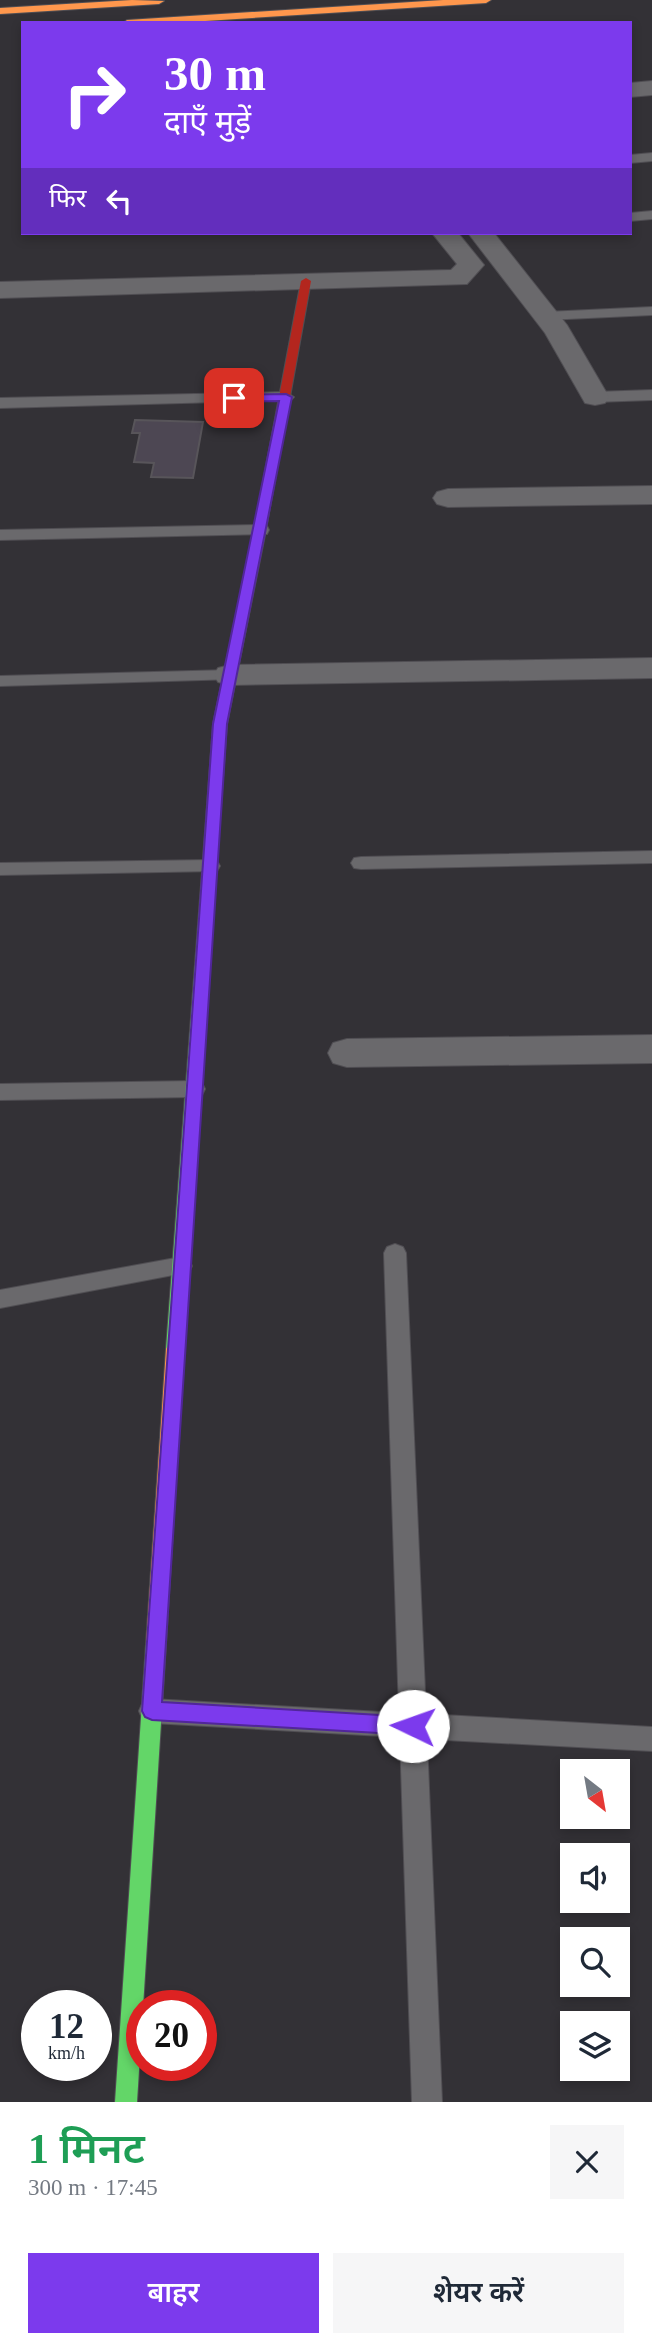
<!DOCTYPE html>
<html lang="hi">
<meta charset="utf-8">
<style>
:root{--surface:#fff;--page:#f6f6f7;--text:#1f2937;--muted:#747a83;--accent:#7c3aed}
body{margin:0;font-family:"Times New Roman","Noto Sans Devanagari",serif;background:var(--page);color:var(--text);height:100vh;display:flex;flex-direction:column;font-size:26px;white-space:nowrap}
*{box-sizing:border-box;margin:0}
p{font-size:23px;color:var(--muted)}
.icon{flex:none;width:38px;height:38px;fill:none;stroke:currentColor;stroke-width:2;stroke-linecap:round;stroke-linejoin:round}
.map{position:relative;height:2102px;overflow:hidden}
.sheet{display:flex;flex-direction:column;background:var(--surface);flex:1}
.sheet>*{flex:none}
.banner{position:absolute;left:21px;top:21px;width:611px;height:214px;border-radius:0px;box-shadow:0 4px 10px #0003;background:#7c3aed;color:#fff;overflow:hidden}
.needle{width:46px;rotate:149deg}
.fabs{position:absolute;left:560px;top:1759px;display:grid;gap:14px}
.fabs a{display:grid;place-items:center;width:70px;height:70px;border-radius:0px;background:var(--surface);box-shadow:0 4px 10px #0003;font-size:35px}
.speed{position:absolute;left:21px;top:1990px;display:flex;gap:14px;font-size:35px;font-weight:700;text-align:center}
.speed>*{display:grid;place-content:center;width:91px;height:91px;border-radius:50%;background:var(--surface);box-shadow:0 4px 10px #0003;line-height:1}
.speed small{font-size:18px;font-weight:400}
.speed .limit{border:10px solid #d22;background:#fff;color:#111}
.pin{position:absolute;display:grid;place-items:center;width:60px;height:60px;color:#fff;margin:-30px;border-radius:14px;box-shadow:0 4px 10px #0006}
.me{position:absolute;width:77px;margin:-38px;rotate:273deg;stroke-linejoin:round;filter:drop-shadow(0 0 5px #0008)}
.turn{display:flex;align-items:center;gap:24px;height:147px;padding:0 28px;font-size:32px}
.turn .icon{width:91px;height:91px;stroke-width:2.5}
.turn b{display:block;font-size:49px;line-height:60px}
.then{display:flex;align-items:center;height:66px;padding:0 28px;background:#0003;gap:14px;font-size:26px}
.round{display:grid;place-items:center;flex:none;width:74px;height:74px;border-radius:0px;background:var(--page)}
.head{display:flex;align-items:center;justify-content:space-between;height:119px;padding:0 28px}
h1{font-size:42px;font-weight:600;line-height:52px;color:#1e9e55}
.action{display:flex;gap:14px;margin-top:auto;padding:14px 28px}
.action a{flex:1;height:80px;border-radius:0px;background:var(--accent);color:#fff;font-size:28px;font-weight:600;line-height:80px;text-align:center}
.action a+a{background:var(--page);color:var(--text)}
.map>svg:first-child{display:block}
.building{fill:#4d4753;stroke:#58555a;stroke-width:2}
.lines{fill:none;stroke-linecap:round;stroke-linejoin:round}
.lane-casing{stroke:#504e53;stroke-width:2}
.street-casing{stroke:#504e53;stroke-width:2}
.fast-casing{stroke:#504e53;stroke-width:2}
.slow-casing{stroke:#504e53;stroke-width:2}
.jam-casing{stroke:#504e53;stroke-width:2}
.lane{fill:#6a696c;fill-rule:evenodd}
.street{fill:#6a696c;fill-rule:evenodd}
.fast{fill:#63d668;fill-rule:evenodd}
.slow{fill:#ff974d;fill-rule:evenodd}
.jam{fill:#b3261e;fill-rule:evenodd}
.route{fill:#7c3aed;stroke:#51269a;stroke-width:2}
</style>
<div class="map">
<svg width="652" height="2102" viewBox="0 0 652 2102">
<rect width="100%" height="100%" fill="#333136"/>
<!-- building -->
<path class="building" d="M135,420L203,422L193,478L151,477L154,463L134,462L140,433H132Z"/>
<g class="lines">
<defs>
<path id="lane" d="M652,153V161L630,163V155Z
M652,211V219L630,221V213Z
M652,307V315L546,320L539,316L546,312Z
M652,390V400L595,402L587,397L595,392Z
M286,392L294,397L291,400L0,408V398Z
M261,525L267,526L269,530L267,534L0,540V530Z
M230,670L236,671L239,675L236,679L0,686V676Z
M652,851V863L361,869L354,868L351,863L354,858L361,857Z
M210,860L217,861L220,866L217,871L0,875V863Z
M194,1081L202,1083L205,1089L202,1095L194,1097L0,1100V1084Z
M395,1244L403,1247L406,1253L426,1714L652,1727V1751L427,1739L442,2102H412L400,1737L152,1723L143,1720L139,1711L143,1702L152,1699L399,1713L384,1253L387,1247Z
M181,1257L189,1260L192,1266L189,1272L0,1308V1290Z"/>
<path id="street" d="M652,81V95L630,97V83Z
M432,233H458L484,265L467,284L0,298V282L451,270L457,264Z
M468,233H494L567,325L609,397L605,403L595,405L585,403L545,333Z
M652,486V504L448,507L437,504L433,498L437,492L448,489Z
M652,658V678L230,685L218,682L214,675L218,668L230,665Z
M652,1035V1063L347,1067L333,1063L328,1053L333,1043L347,1039Z"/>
<path id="fast" d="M208,880L215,885L184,1349L181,1354L175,1356L169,1354L166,1349L201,885Z
M156,1635L163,1638L166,1644L137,2102H115L146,1644L149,1638Z"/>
<path id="slow" d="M132,0L164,1L159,4L0,14V8Z
M443,0H491L486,3L174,23H123L127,20Z
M259,531L265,535L227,724L215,885L208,890L201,885L213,724L253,535Z
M175,1342L181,1344L184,1349L166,1644L163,1650L156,1653L149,1650L146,1644L166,1349L169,1344Z"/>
<path id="jam" d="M306,278L311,281L265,535L259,539L253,535L301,281Z"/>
</defs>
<!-- lane casing -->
<use href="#lane" class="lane-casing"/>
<!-- street casing -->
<use href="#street" class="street-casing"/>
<!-- fast casing -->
<use href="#fast" class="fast-casing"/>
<!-- slow casing -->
<use href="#slow" class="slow-casing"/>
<!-- jam casing -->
<use href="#jam" class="jam-casing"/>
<!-- lane -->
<use href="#lane" class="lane"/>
<!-- street -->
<use href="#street" class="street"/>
<!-- fast -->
<use href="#fast" class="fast"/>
<!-- slow -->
<use href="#slow" class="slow"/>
<!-- jam -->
<use href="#jam" class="jam"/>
</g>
<!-- route -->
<path class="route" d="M286,394L292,397L227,724L162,1702L413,1717L420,1719L423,1726L420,1732L413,1735L152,1720L145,1717L142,1711L213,724L279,401L234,402L228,398L234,395Z"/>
</svg>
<div class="fabs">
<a><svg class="needle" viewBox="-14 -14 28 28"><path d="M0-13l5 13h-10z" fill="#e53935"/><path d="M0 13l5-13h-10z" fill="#747a83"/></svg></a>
<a><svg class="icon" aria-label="sound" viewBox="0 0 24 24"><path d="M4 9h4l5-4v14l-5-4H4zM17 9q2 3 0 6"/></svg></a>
<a><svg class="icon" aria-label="search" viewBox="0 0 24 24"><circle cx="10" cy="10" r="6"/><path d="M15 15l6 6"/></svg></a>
<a><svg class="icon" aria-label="layers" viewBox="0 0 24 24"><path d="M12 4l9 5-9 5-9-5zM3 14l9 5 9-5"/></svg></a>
</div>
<div class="speed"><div>12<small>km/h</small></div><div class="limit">20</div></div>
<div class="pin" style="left:234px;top:398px;background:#d93025"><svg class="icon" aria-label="arrive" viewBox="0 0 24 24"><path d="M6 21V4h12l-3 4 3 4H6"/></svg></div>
<svg class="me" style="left:413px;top:1726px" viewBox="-20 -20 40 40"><circle r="19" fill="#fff"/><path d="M0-13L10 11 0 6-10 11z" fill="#7c3aed"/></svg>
<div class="banner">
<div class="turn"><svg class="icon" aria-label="right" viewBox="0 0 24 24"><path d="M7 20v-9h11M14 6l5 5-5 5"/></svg><div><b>30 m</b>दाएँ मुड़ें</div></div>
<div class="then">फिर<svg class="icon" aria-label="left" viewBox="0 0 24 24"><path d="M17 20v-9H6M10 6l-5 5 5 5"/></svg></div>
</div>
</div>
<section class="sheet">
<div class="head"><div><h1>1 मिनट</h1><p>300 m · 17:45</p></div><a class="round"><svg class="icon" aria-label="close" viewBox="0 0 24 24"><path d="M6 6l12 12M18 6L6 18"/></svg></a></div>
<div class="action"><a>बाहर</a><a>शेयर करें</a></div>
</section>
